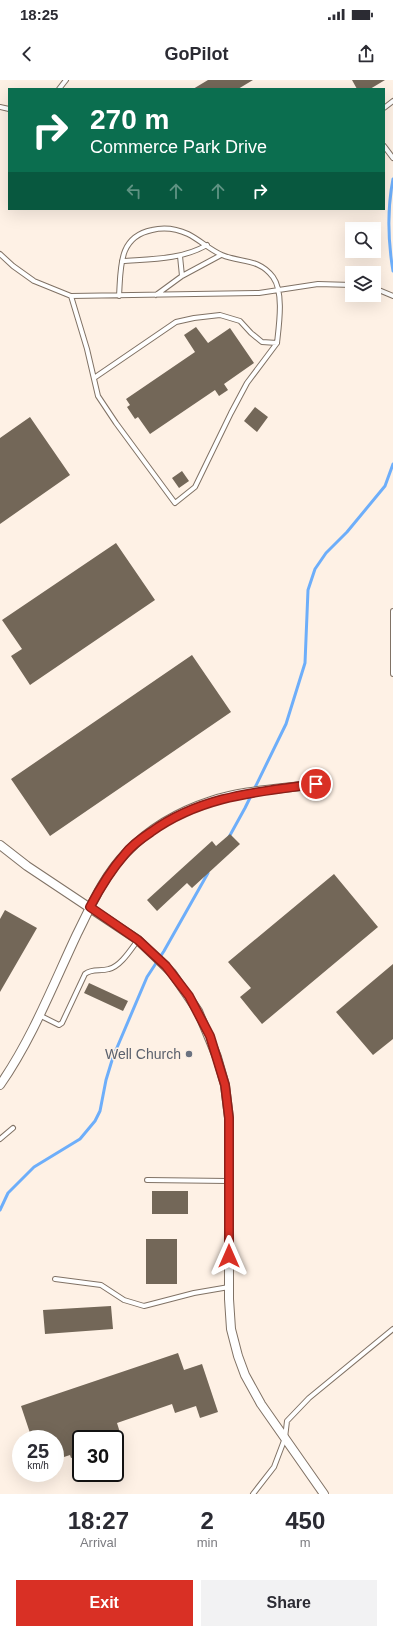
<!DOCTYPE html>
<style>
:root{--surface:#fff;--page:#f2f2f3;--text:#2b2b33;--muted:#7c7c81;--accent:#d93025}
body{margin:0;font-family:Arial,sans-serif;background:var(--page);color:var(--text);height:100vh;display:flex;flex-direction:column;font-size:15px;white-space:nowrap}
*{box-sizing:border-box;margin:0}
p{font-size:13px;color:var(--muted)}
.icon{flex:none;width:22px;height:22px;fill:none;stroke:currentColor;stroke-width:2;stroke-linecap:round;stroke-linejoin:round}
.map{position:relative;height:1414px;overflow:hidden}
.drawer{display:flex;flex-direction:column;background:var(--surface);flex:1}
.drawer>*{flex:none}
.guide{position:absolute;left:8px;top:8px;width:377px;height:122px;border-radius:0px;box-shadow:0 4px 16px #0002;background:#0b6e4f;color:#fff;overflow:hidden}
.fabs{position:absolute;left:345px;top:142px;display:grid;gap:8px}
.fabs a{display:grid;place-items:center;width:36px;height:36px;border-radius:0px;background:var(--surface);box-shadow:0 4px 16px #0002;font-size:20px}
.speed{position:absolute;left:12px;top:1350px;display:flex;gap:8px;font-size:20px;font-weight:700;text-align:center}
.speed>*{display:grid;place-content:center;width:52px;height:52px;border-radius:50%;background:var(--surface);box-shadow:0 4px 16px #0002;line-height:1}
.speed small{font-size:10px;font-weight:400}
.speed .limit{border:2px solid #111;border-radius:6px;background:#fff;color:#111}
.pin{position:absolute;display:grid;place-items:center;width:34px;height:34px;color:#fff;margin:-17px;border:2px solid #fff;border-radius:50%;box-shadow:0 1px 4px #0007}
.me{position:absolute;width:44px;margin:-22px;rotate:0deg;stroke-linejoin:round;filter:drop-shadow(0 0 3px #0008)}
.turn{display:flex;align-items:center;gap:14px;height:84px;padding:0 16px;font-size:18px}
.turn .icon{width:52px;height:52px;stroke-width:2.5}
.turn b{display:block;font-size:28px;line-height:34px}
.lanes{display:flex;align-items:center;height:38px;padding:0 16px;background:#0003;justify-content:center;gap:20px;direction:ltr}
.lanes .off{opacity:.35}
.eta{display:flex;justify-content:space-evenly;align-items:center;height:68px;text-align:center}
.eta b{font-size:24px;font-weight:700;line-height:28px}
.primary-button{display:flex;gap:8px;margin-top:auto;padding:8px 16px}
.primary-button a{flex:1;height:46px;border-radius:0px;background:var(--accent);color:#fff;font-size:16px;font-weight:700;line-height:46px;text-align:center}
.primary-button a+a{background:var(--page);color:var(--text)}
.status{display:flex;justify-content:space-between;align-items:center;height:28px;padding:0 20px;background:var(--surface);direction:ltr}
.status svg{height:11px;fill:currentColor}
header{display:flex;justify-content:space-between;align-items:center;height:52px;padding:0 16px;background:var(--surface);font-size:18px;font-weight:700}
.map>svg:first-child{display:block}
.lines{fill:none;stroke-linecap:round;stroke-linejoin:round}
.stream{stroke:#6daefa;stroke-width:3}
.building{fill:#736758}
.service-casing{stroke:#807265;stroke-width:6}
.minor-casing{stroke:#807265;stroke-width:10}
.service{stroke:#fff;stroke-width:4}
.minor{stroke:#fff;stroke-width:8}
.route-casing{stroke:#8d1f18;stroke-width:10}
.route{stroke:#d93025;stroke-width:7}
.worship-dot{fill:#6b7280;stroke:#fef1e5;stroke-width:1.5}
.labels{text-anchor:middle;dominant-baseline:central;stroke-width:3;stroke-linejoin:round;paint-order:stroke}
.worship-label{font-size:14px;fill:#5b616d;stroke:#fef1e5;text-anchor:end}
</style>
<div class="status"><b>18:25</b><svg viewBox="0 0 49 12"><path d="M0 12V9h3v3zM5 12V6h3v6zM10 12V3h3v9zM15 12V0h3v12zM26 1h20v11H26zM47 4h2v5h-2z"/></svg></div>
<header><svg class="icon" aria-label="back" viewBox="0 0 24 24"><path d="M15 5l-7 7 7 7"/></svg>GoPilot<svg class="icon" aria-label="share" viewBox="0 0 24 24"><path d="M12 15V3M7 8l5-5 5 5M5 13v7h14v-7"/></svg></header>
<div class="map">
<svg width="393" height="1414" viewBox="0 0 393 1414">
<rect width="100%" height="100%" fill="#fef1e5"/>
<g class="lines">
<!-- stream -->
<path class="stream" d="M393,99C387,130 388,161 393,191
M229,757L245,728L286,644L305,583L308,510L315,489L326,473L347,452L385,406L393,384
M0,1130L8,1113L34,1087L80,1059L95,1041L100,1031L106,1000L113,977L147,897L164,871L208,793"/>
</g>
<!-- building -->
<path class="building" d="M208,0H253L238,9H193Z
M352,0H385L370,9H357Z
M196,247L208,263L230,248L254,283L224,304L228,310L219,316L215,310L150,354L138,337L135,339L127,327L130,325L126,319L195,272L184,255Z
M255,327L268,337L257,352L244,341Z
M30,337L70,395L0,444V358Z
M182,391L189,401L179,408L172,398Z
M116,463L155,520L30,605L11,576L22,569L2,540Z
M192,575L231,632L50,756L11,699Z
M230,754L240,764L192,808L187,803L157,831L147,820L212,761L216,766Z
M334,794L378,847L262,944L240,917L251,908L228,882Z
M5,830L37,848L0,912V839Z
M393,884V959L373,975L336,932Z
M89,903L128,921L123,931L84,913Z
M152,1111H188V1134H152Z
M146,1159H177V1204H146Z
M111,1226L113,1249L45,1254L43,1230Z
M178,1273L184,1290L202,1284L218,1332L200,1338L196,1326L175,1333L172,1324L117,1343L122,1359H81V1375L71,1378L70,1375L55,1380V1359H32L21,1326Z"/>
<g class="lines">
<defs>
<path id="service" d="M59,9L66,0
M0,27L9,29
M384,28L393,21
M384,66L393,78
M0,174L13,186L34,201L71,216L259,213L318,204L352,205
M180,176L182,196
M122,181C150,179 181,180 207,165
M374,208L393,216
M156,215L182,196L221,175
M71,216L87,269L98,316L116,343L175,423L195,407L231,333L247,303L277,263
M94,298L176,242L194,238L220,235L240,241L251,253L262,262L277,263C279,245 284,212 273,197C259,178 241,183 222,175C210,170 200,160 188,154C177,149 164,147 152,150C118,157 121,187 119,216
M393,531V594
M39,935L59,945L62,943L85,894C93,888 100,892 109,889C121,886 131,869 138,860
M0,1059L13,1048
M147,1100L228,1101
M55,1199L101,1205L124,1220L144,1226L194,1213L229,1207
M253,1414L274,1387L285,1358L287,1341L309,1318L393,1249"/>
<path id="minor" d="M0,765L27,786L138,860L172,893L198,931L217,977L225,1005L229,1038V1219L231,1249L238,1276L245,1295L261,1324L324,1414
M0,1005C32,959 53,905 77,854C91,826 104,795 127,772C150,748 180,731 211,721C244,710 282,709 316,704"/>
</defs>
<!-- service casing -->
<use href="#service" class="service-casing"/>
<!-- minor casing -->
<use href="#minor" class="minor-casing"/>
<!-- service -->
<use href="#service" class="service"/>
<!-- minor -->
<use href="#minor" class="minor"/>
</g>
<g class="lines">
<defs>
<path id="route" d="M229,1176V1038L225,1005L210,956L189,916L166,886L138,860L90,827C100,808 111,790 125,774C132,765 142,758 151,752C201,716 256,712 316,704"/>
</defs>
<!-- route casing -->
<use href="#route" class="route-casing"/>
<!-- route -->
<use href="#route" class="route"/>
</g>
<!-- markers -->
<circle class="worship-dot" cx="189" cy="974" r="4"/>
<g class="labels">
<!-- worship labels -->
<g class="worship-label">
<text x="181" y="974">Well Church</text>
</g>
</g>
</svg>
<div class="fabs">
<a><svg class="icon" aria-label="search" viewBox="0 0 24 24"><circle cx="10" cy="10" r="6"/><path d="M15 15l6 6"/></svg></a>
<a><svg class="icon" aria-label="layers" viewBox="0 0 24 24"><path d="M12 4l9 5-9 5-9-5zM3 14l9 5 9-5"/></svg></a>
</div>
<div class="speed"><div>25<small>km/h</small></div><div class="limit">30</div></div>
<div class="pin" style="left:316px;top:704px;background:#d93025"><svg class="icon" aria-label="arrive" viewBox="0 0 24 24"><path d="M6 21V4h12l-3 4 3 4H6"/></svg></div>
<svg class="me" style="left:229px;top:1176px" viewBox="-20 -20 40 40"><path d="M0-17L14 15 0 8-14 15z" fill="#d93025" stroke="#fff" stroke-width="4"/></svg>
<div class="guide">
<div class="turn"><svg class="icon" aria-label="right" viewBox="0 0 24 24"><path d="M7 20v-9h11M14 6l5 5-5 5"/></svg><div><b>270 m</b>Commerce Park Drive</div></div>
<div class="lanes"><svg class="icon off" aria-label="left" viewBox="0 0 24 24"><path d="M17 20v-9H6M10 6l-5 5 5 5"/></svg><svg class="icon off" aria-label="ahead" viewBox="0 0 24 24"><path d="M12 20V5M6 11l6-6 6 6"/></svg><svg class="icon off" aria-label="ahead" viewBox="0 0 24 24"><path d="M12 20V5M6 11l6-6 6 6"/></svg><svg class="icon" aria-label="right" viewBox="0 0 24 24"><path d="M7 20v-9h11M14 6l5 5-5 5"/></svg></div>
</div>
</div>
<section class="drawer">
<div class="eta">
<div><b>18:27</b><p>Arrival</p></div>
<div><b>2</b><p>min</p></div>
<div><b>450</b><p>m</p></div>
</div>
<div class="primary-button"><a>Exit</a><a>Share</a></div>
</section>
